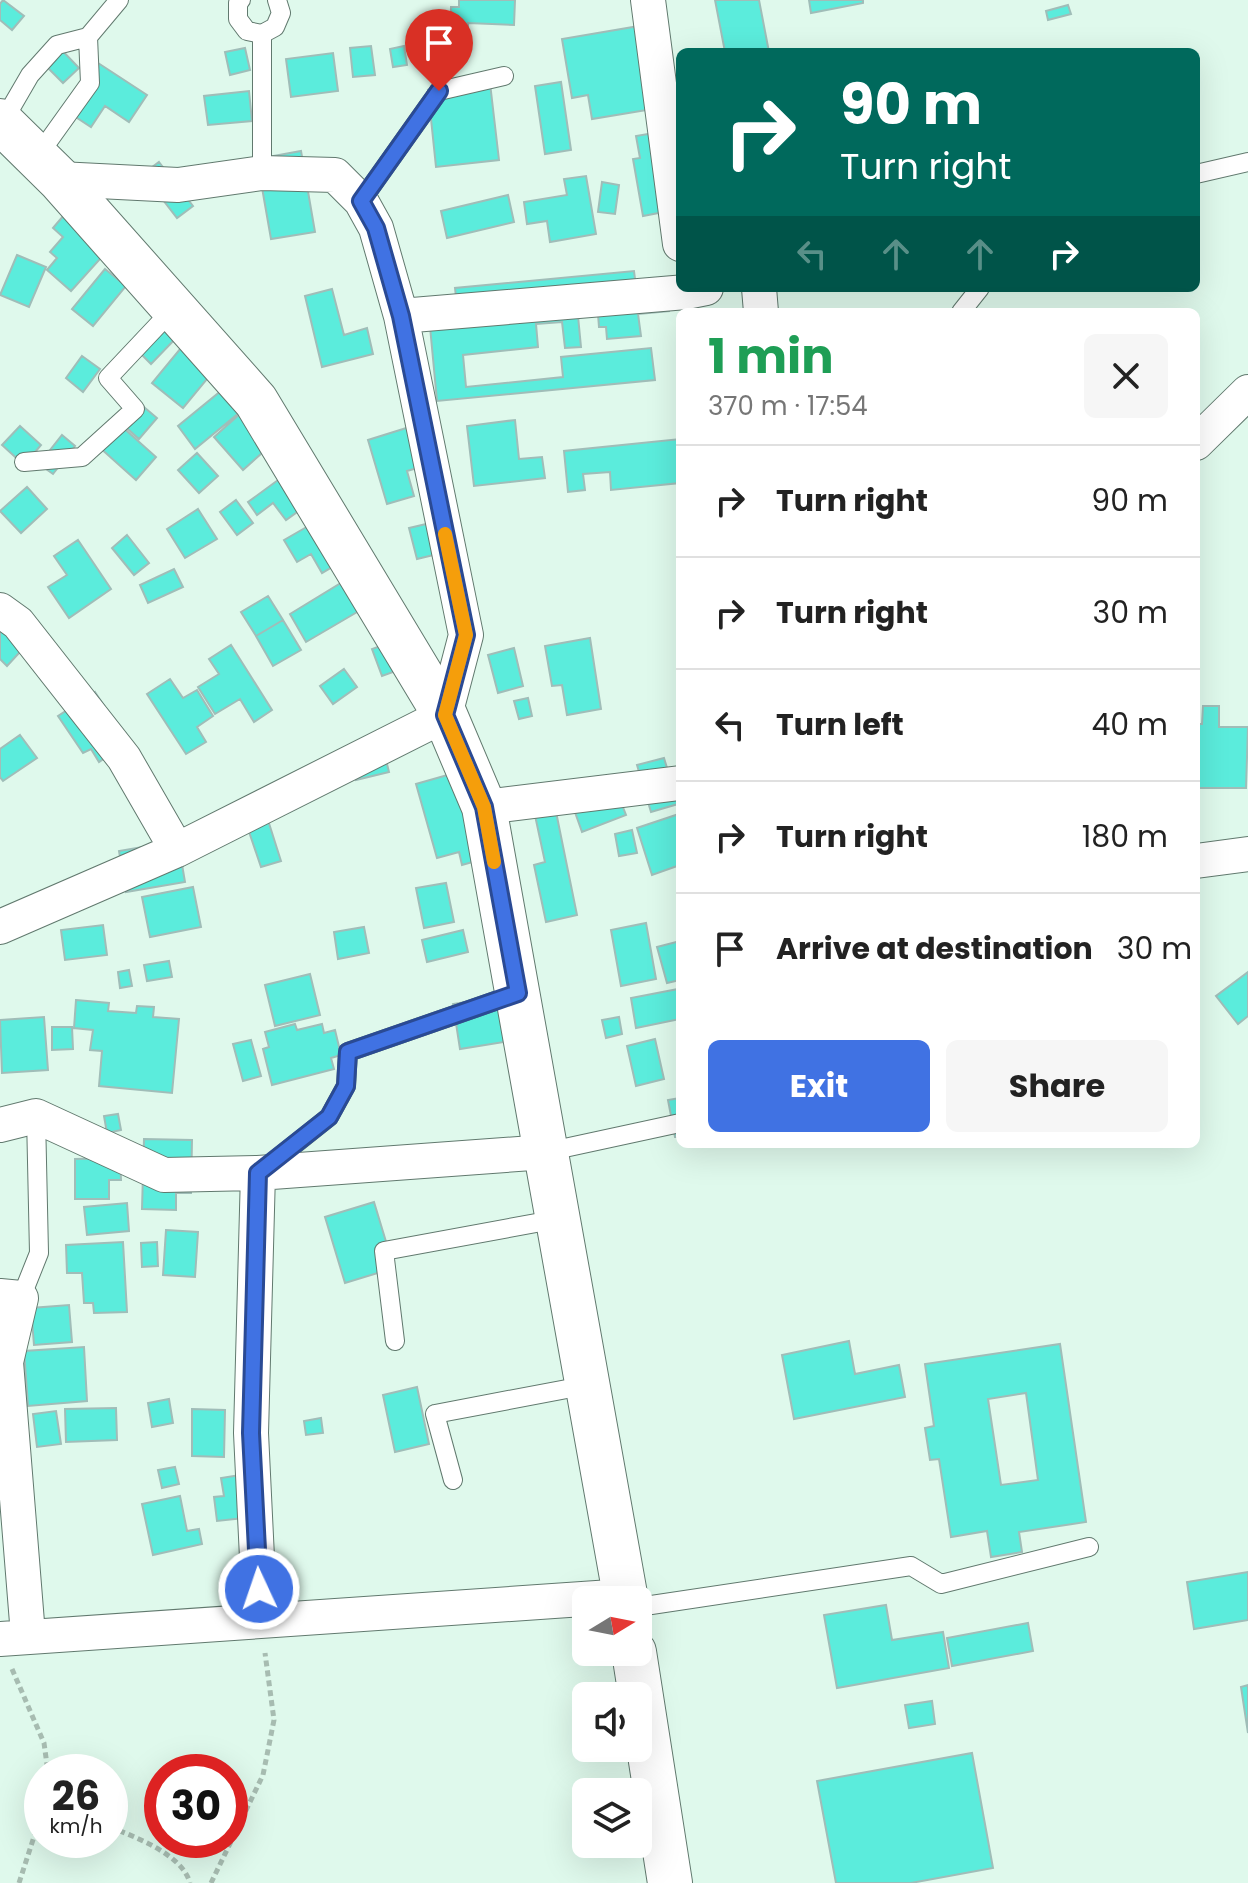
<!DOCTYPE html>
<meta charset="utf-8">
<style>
:root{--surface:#fff;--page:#f6f6f6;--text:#222;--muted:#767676;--line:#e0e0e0;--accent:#4072e3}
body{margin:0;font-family:Poppins,sans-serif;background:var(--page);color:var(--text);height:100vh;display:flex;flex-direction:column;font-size:30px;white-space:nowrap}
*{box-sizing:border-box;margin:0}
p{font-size:26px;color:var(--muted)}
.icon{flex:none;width:44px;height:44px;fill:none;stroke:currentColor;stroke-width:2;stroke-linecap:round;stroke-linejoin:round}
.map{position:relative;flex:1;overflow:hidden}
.drawer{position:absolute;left:676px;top:308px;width:524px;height:840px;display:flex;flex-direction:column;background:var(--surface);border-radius:12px;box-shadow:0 8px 32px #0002}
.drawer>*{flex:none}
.hud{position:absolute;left:676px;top:48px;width:524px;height:244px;border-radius:12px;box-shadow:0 8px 32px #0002;background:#00695c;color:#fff;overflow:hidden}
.needle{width:52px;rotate:80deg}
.tools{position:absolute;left:572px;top:1586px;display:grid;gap:16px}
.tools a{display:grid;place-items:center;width:80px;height:80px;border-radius:12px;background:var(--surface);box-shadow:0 8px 32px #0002;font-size:40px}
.speed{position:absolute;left:24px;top:1754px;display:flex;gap:16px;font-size:40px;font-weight:700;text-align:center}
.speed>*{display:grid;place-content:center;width:104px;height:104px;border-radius:50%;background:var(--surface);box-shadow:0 8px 32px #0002;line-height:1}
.speed small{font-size:20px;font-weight:400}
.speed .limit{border:12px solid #d22;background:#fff;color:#111}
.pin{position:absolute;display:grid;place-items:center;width:68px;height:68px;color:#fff;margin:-82px -34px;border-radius:50% 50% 50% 0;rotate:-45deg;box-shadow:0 0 8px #0007}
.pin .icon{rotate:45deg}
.me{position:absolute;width:88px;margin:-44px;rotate:357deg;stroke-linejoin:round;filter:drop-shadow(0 0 6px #0008)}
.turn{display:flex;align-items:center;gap:28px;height:168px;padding:0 32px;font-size:36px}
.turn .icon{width:104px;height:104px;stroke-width:2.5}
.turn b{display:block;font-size:56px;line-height:68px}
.lanes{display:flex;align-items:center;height:76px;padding:0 32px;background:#0003;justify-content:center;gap:40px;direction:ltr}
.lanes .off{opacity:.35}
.round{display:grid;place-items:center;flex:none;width:84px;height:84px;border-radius:12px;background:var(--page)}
.overview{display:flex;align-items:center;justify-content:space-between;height:136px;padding:0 32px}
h1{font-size:48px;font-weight:700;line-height:60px;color:#1e9e55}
.primary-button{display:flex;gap:16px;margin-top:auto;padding:16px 32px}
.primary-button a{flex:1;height:92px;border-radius:12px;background:var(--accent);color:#fff;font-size:32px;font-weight:700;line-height:92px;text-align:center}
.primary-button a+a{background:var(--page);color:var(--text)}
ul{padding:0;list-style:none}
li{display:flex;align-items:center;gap:24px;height:112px;padding:0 32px;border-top:2px solid var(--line)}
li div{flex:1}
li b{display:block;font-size:30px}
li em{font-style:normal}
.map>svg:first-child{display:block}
.building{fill:#5becdc;stroke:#a0bdb8;stroke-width:2;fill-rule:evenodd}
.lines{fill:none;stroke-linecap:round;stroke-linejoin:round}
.lane-casing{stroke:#61796e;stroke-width:20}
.street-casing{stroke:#61796e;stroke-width:36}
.secondary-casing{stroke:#61796e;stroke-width:46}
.path{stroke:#a7bcb1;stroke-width:5;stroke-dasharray:6 4;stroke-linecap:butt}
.lane{stroke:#fff;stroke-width:18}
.street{stroke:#fff;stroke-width:34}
.secondary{stroke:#fff;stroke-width:44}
.route-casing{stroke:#2a4a94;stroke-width:20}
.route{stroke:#4072e3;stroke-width:14}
.slow{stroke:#f59e0b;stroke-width:14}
</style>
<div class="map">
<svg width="1248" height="1883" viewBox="0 0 1248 1883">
<rect width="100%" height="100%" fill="#dff9ec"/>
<!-- building -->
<path class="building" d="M3,0L24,16L12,30L0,20V4Z
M459,0H515L514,25L468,23V43L450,42L451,7H459Z
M715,0H759L769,52H725Z
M809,0H863V3L811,13Z
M1068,5L1071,14L1048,20L1046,11Z
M645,25L659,108L592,119L588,95L572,98L562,39Z
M54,42L79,68L63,83L38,58Z
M371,46L375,75L353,77L350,48Z
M404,46L407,65L393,67L390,49Z
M245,48L250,70L230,75L225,52Z
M333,53L338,91L291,97L286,59Z
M95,61L147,95L129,122L105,106L91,127L71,114Z
M561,82L571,150L545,154L535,86Z
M490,83L499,160L436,167L428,90Z
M249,91L252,121L208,125L204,96Z
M660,132L674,210L643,216L633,159L640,158L636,136Z
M301,151L315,232L271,239L257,159Z
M159,162L193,206L177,218L143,174Z
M586,176L596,234L550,242L547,221L527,224L524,202L567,195L564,179Z
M602,182L619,185L615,214L598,212Z
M508,195L514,222L447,238L441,211Z
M76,201L118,239L71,291L47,270L57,258L50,252L63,237L53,228Z
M17,255L46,267L29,307L0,295Z
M105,269L126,286L93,326L72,309Z
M634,271L636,287L666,285L669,311L638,314L641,336L607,339L606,327H599L598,314L578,316L581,347L565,348L562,322L536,324L538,347L463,355L466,387L563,377L561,357L651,348L655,380L437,401L429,316L458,314L455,288Z
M332,289L344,335L367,328L373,354L322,367L305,296Z
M160,319L178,336L151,364L134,347Z
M181,348L212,373L183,408L152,383Z
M82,356L100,369L83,392L66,378Z
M227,386L245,408L195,449L178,426Z
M138,402L157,418L139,439L120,422Z
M251,404L281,436L243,470L214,437Z
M515,420L519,459L542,457L545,478L474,486L467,426Z
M119,424L156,457L136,480L99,447Z
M419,424L431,464L407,471L414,496L387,504L368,440Z
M20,426L41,445L24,465L2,445Z
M62,435L75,446L53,474L39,464Z
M680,439V483L611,490L610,472L583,474L585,490L568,492L564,451Z
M197,453L218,476L199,493L178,470Z
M296,467L307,505L286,520L273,503L257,515L248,502Z
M27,487L47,509L21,533L0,511Z
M236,500L253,523L237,535L220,512Z
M198,509L217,539L185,558L167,529Z
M324,517L349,557L322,573L311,554L297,562L284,540Z
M439,521L446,552L417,559L409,528Z
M127,535L149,563L134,575L112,548Z
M78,540L111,589L69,618L48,587L67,575L54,556Z
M174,569L183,587L148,603L140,585Z
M359,572L376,601L306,642L290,614Z
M268,596L283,620L256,636L241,612Z
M0,611L30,641L7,666L0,659Z
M283,620L301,650L273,666L256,636Z
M590,638L601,709L567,715L562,685L552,686L545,646Z
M397,640L407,667L382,676L372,649Z
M231,645L272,710L254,722L240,699L215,714L198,687L219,674L209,659Z
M514,648L523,686L498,693L488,655Z
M344,669L357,687L333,704L320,686Z
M170,679L183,698L197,690L213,716L197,727L206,742L186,754L147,694Z
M95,692L128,742L99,762L91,749L83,753L58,716Z
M528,698L532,716L519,719L514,701Z
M1203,706H1219V727H1248L1246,788H1196V724H1202Z
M20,735L37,758L3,781L0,777V749Z
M382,744L389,772L356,780L349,751Z
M664,758L678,804L651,812L637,765Z
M458,772L483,859L462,865L459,852L437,858L416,784Z
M613,782L626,815L582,832L570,798Z
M554,802L577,915L546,922L534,865L545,862L533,806Z
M679,814L680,865L652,875L637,828Z
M267,817L281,861L261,867L246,823Z
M632,830L637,853L619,856L615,834Z
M178,841L185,882L126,892L119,851Z
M446,883L454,922L424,928L416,888Z
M193,887L201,927L150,937L142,897Z
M646,923L656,979L621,986L611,930Z
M103,925L107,955L65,960L61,930Z
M364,927L369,953L338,959L334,932Z
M463,930L468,952L427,962L422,940Z
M680,941V980L667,983L657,947Z
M169,961L172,977L147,981L144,965Z
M129,970L132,986L120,988L118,972Z
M1248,972V1016L1238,1024L1216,996Z
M310,974L320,1015L275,1026L265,985Z
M678,989L680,1019L636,1028L631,998Z
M497,997L504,1042L460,1049L453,1004Z
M76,1000L109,1003L108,1011L136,1013L137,1006L154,1007L153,1017L179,1019L172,1093L99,1086L102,1051L90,1050L93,1030L74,1028Z
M44,1017L48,1070L2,1073L0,1020Z
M619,1017L622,1034L606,1038L602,1020Z
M295,1024L297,1030L322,1024L324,1033L335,1030L341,1055L331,1058L334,1069L272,1085L263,1049L269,1047L265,1032Z
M52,1027H72L73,1049L52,1050Z
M655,1039L664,1079L636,1086L627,1046Z
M251,1040L261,1076L243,1081L233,1044Z
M680,1098V1137H675L668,1100Z
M118,1114L121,1130L107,1133L104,1116Z
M144,1139L192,1140L191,1193H176V1210L142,1209Z
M120,1158L121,1180H109V1199H75V1159Z
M374,1202L394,1268L345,1283L325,1217Z
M127,1203L129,1231L87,1235L84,1207Z
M166,1230L198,1232L195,1277L163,1275Z
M123,1242L127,1312L94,1313L93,1303H84L82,1273H67L66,1245Z
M157,1242L158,1266L142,1267L141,1243Z
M69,1305L72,1342L34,1345L31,1308Z
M849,1341L855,1374L899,1365L905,1397L794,1419L782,1355Z
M1060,1344L1086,1522L1019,1532L1022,1552L991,1557L987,1531L951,1537L939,1459L930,1460L925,1428L934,1426L925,1364ZM1026,1393L1038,1480L1001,1485L988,1399Z
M84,1347L87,1401L28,1406L24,1351Z
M417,1387L429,1444L395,1452L383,1395Z
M169,1399L173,1423L152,1427L148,1403Z
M116,1408L117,1440L66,1442L65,1409Z
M192,1409L225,1410L224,1457L192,1456Z
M56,1411L61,1444L37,1447L33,1414Z
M321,1418L323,1433L306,1435L304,1421Z
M175,1467L179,1484L162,1488L158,1470Z
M247,1474L253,1517L217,1521L214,1497L224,1496L221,1478Z
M180,1496L187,1531L199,1529L202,1544L153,1555L142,1504Z
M1248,1572V1620L1194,1629L1187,1582Z
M886,1605L892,1640L943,1632L949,1668L837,1688L824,1615Z
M1028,1623L1033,1651L952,1666L947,1638Z
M1248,1685V1733L1241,1687Z
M932,1701L935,1724L909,1728L905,1705Z
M972,1753L993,1868L911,1883H836L817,1781Z"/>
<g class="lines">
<defs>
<path id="lane" d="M241,0L238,3V19L247,31L262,34L275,27L281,13L277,0
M262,34V173
M1,125L30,75L57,45L88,37L119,0
M37,157L90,83L88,37
M1196,174L1248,162
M361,201L439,91L504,76
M961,312L980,288
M24,462L82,457L135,409L108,378L174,308
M546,1152L680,1123
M264,1169L329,1117L346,1086L348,1052L518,993
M21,1298L39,1253L36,1116
M395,1341L384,1251L558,1219
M453,1480L435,1414L588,1385
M638,1607L911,1566L941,1584L1089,1547"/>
<path id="street" d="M648,0L680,244
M759,288L761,312
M401,316L686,292L706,288
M1196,443L1248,392
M0,610L18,623L124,758L177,850
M484,807L680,783
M1196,861L1248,854
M0,927L177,850L445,715L466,635L401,316L376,228L361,201L335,175L262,173L178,185L59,179
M0,1125L36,1116L164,1175L258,1173L546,1152
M258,1173L251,1433L260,1620
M0,1296L21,1298L6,1362L28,1635
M0,1639L626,1596"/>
<path id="secondary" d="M0,121L59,179L256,401L445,715L484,807L626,1600
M634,1652L670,1883"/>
</defs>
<!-- lane casing -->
<use href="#lane" class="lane-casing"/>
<!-- street casing -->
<use href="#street" class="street-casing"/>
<!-- secondary casing -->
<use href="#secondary" class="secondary-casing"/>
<!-- path -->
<path class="path" d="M12,1669L44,1743L48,1772
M110,1827C135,1837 182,1854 190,1883
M19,1883L42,1812
M211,1883L263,1775L274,1720L265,1653"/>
<!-- lane -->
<use href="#lane" class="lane"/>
<!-- street -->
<use href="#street" class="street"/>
<!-- secondary -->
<use href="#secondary" class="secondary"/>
</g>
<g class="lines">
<defs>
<path id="route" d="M259,1589L251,1433L258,1173L329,1117L346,1086L348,1052L518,993L484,807L445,715L466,635L401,316L376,228L361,201L439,91"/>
</defs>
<!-- route casing -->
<use href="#route" class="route-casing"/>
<!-- route -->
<use href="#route" class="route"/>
<!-- slow -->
<path class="slow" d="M445,534L466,635L445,715L484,807L494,862"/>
</g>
</svg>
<div class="tools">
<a><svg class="needle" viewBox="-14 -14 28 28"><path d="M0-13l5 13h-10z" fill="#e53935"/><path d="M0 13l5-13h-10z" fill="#767676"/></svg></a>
<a><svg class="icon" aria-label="sound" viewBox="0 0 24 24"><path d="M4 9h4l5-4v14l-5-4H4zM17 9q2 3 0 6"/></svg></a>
<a><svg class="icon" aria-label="layers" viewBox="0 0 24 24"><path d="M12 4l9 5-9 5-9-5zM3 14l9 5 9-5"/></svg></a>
</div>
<div class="speed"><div>26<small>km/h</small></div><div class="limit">30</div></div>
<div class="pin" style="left:439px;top:91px;background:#d93025"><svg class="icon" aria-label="arrive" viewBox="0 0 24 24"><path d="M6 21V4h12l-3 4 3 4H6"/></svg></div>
<svg class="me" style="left:259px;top:1589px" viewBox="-20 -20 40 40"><circle r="17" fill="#4072e3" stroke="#fff" stroke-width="3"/><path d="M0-11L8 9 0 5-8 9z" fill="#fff"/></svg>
<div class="hud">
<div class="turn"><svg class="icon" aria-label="right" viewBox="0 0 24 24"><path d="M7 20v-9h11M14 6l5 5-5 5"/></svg><div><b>90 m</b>Turn right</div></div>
<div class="lanes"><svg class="icon off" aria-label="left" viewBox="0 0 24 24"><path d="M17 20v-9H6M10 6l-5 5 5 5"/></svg><svg class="icon off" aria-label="ahead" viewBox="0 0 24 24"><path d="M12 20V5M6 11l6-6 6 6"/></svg><svg class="icon off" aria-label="ahead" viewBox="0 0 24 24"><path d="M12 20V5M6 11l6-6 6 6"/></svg><svg class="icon" aria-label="right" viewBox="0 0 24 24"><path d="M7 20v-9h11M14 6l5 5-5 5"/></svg></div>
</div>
<section class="drawer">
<div class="overview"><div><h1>1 min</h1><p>370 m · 17:54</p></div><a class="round"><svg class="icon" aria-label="close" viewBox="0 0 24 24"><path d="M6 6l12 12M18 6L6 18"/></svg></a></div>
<ul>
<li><svg class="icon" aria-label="right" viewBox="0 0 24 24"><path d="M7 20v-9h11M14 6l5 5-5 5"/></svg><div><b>Turn right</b></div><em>90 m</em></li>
<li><svg class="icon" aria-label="right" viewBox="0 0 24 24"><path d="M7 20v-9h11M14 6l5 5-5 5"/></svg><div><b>Turn right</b></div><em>30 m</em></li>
<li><svg class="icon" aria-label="left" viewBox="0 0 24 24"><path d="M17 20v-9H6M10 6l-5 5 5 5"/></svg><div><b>Turn left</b></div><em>40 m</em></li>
<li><svg class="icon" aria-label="right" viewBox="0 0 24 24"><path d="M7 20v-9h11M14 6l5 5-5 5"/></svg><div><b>Turn right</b></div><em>180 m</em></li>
<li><svg class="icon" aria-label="arrive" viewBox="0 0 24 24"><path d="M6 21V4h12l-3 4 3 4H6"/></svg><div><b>Arrive at destination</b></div><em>30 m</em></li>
</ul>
<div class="primary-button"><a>Exit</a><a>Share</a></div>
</section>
</div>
